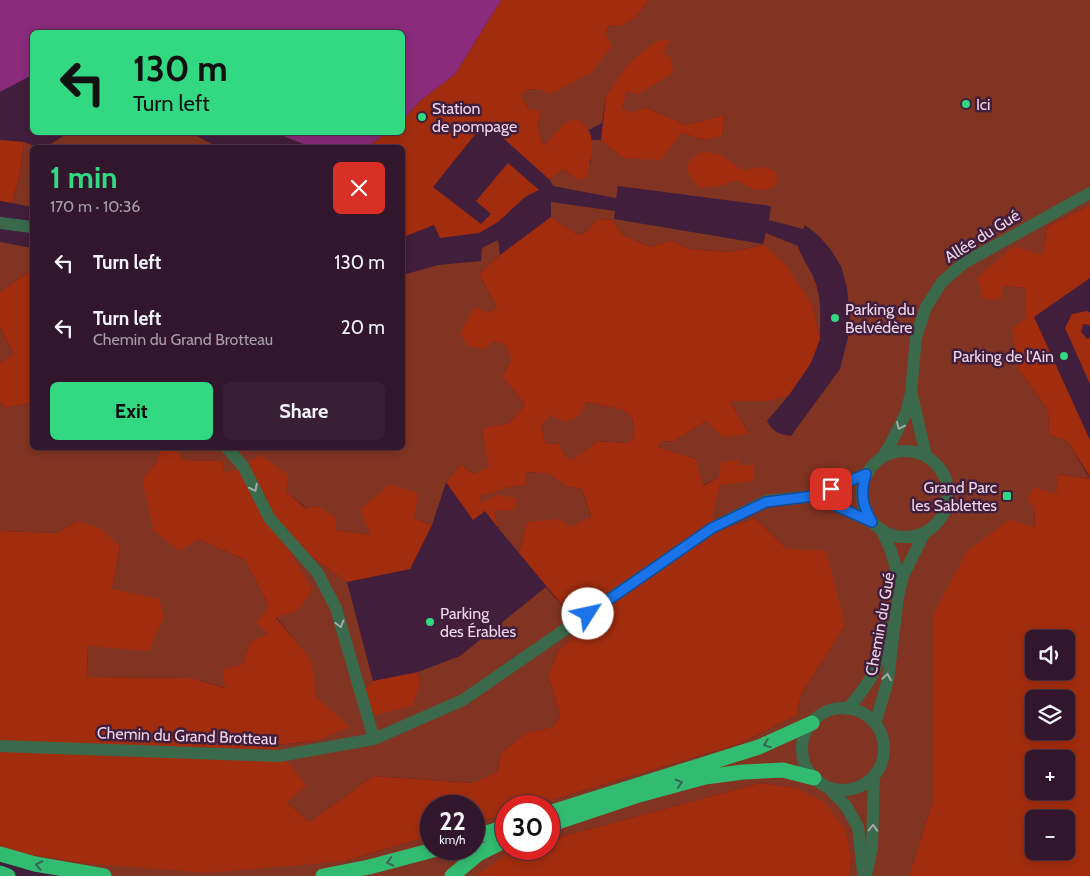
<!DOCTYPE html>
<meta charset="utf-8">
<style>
:root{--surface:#31162c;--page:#391f34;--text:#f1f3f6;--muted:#a89fa9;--line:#4c3548;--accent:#33d882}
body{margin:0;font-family:Cabin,sans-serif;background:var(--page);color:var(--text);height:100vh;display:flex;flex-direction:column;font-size:19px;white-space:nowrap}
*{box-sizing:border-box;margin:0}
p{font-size:16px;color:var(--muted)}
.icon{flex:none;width:28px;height:28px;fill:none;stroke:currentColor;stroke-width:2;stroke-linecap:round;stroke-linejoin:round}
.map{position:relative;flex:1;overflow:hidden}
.sheet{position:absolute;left:30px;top:145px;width:375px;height:305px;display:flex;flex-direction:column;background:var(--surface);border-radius:8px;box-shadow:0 2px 8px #0003,0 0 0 1px var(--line)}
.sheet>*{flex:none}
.guide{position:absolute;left:30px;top:30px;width:375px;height:105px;border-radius:8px;box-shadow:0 2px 8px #0003,0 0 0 1px var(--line);background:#33d882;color:#111;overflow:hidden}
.controls{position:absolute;left:1025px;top:630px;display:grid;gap:10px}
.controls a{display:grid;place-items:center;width:50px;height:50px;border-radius:8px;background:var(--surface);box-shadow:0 2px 8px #0003,0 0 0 1px var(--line);font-size:25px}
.speed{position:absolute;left:420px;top:795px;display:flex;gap:10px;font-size:25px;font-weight:700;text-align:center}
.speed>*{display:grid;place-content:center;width:65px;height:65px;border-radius:50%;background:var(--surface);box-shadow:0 2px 8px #0003,0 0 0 1px var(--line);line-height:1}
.speed small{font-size:12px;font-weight:400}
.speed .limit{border:8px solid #d22;background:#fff;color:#111}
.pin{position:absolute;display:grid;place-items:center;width:42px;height:42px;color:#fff;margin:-21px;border-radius:10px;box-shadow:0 2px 8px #0006}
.me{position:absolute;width:55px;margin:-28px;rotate:55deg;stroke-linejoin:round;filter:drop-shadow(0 0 4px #0008)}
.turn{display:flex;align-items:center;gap:18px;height:105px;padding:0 20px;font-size:22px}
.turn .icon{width:65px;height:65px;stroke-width:2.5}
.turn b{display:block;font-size:35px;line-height:42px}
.round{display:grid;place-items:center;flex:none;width:52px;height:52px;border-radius:8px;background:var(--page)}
.headline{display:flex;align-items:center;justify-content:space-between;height:85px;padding:0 20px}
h1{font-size:30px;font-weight:700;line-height:38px;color:var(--accent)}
.button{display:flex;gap:10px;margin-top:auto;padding:10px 20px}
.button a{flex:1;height:58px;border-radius:8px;background:var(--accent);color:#111;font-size:20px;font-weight:700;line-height:58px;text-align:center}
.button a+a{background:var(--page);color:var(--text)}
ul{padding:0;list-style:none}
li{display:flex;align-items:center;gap:15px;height:65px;padding:0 20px}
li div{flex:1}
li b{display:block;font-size:19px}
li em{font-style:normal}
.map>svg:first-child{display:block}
.green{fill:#823422}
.forest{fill:#a22d0e;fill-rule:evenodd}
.water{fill:#892a7a}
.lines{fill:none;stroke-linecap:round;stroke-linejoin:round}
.minor{stroke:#3a694b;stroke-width:12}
.tertiary{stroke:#3a694b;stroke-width:12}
.motorway{stroke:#32bc71;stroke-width:15}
.oneway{stroke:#a5aaa9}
.oneway2{stroke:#3a6553}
.route-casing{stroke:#114b97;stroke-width:12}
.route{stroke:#1a73e8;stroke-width:9}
.poi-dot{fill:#33d882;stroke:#411e3b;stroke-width:2}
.labels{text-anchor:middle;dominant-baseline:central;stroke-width:5;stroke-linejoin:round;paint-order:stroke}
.poi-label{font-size:16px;fill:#edd6e7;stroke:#411e3b;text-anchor:start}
.street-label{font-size:16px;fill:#edd6e7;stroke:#411e3b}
</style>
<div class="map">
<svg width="1090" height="876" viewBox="0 0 1090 876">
<rect width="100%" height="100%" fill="#411e3b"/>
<!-- green -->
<path class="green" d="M649,0H1090V205L1048,226L1042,256L1003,286L1025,288V319L1019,370L1048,410L1049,434L1068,442L1090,479L1059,474L1056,495L1034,507L1035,528L934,613V797L909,876H849L852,860L794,787L760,783L549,840V806H532L739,744L797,715L801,694L845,626L787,549L755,518L733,526L711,517L720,484L753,481L719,477L702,486L696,459L658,447L661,441L673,442L706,421L749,434L730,401H771L789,395L767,421C773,432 778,434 791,436L840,369L851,326L847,288L841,266L831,250L818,235L805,225L803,229L769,220L771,206L618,186L616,198L553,186L550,180L563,169L577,180L591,162V140H601L623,158L681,133L705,140L722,136L725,115L686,125L645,107L632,113L622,108L627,91L663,53L670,40L632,60L606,96L602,123L589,130L576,118L563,126L544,146L537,126L541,115L538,110L530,111L521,95L525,90L538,89L605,33L610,25L622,26L635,18Z
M68,133H192L217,147H46Z
M24,142L37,147L32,148V207L12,203L20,174Z
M551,202L615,211L614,219L763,244L766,233L798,246C802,260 812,270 816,284C822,302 820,321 820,339L813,306L764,245L728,252L689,249L671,240L651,247L623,235L613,220L598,219L587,231L578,235L551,217Z
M498,240L500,255L479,274L497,307L489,313L494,341L508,346L511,360L502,376L525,405L509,423L482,430L490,467L474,474L461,465L446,482L432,525L414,518L371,535L336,530L317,506L306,508L286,491L245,477L225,474L222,461L182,460L157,462L142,481L199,539L245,560L269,606V634L250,642L242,664L226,688L191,678L87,677L88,646L112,589L120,547L77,521L58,533L0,531V402L6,408L28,403L32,406V448H402V374L404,372V358L402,357L403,275L438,265L481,261L482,248Z
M0,242L32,248V270L0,292Z
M0,328L14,354L0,362Z
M586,402L623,410L632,418L634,437L627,443L598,441L571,462L563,453L559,443L546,444L541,425L551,414Z
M527,472L549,474L566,486L582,489L591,518L571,527L527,522L519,553L499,529L494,511L481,504L479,496L510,487L525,485Z
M305,552L347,582L373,681L365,689L420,685L418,672L460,656L546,587L582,629L558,651L548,676L560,715L553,727L526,733L501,753L497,772L474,783L373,776L309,822L287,802L275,745L315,741L317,698L310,660L276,617L300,609L290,555Z
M506,814V849H516L475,876H68L0,850L82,863L345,861L431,836V849H474V824Z"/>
<!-- forest -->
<path class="forest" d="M501,0H649L635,18L622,26L610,25L605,33L612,46L591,73L550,94L538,89L525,90L521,95L530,111L538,109L541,115L537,126L544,146L563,125L576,118C580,122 586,125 588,129C596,141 590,166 586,178L577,180L563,169L550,180L485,122L433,187L481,224L491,214L476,201L508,163L539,190L525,197L498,222L479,233L440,238L434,225L403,237L402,148H366L386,133L402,132L403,120L420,101L455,74Z
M671,39L663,53L671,58L673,73L638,94L627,91L622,108L632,113L645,107L686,125L725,115L722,136L705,140L681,133L661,160L623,158L601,140L606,96L619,77L632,60L657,41Z
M0,140L24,142L20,174L12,203L0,201Z
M704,151L721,155L742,170L766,167L776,172L777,184C761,196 752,188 736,180L720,186L700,188C684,172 681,162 704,151Z
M1090,205V278L1034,317L1090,440V477L1068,442L1049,434L1048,410L1019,370L1012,328L1025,319V288L1003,286L1000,300L983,299L977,278L1014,246L1042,255L1048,226Z
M551,217L578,235L587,231L598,219L613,220L623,235L651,247L671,240L689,249L728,252L764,245L786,265L813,306L820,339L811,363L789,395L771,401H730L749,434L723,437L706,421L673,442L661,441L658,447L696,459L703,486L719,477L721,462L738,460L740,465H754V481L720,485L712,517L733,526L755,518L787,549L826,551L845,626L801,694L797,715L739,744L532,806H506V814L474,824V806H431V836L345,861L207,873L82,863L0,850V531L58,533L77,521L101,529L120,547L112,589L159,599L164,616L149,651L88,646L87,677L191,678L225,688L222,670L242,664L250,642L268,634L257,623L269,606L245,560L199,539L180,551L154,531L142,480L157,462L160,450L176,448L182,460L222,461L225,473L236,470L244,477L249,462L261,455L288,475L286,491L305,508L317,506L335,517L336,530L371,535L360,509L390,485L418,493L414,518L432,525L410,569L347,582L305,552L291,555L312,588L300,609L276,618L311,660L317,698L350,727L315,741L275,745L306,786L287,802L309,822L373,776L473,783L497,772L501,753L526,733L553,727L560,715L548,676L558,651L582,629L519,553L527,522L559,519L571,527L591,517L582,489L566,486L549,474L527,472L525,485L510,487L480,496L481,504L496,495L517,498L514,510L494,511L499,529L485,511L473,520L446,482L461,465L474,474L489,467L482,429L509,423L525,405L502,376L511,360L507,346L494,341L483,349L468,346L460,334L474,307L489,313L497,307L479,274L500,255ZM586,402L623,410L632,418L634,437L627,443L598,441L571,461L563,453L559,443L546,444L541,425L551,415L566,422L580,415Z
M32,270V406L28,403L6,408L0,402V362L14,354L0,328V292Z
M1087,311L1090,313V325L1083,324L1081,332L1087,339L1090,338V384L1065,328L1072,314Z
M1058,474L1090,479V876H909L934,797V613L967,551L1009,520L1035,527L1034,507L1027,499L1034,487L1056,494ZM1034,639H1066V671H1034ZM1034,699H1066V731H1034ZM1034,759H1066V791H1034ZM1034,819H1066V851H1034Z
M418,672L420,685L412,706L375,715L368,709L365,689L373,681Z
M760,783L794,787L824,802L845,829L852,860L849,876H475L514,849H549V840Z"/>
<!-- water -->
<path class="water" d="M0,0H501L455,74L420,101L403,120L402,32H32V75L0,92Z
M276,133H386L366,148L311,147Z"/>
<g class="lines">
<!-- minor -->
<path class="minor" d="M0,223L32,227
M227,448L243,466L270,519L317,572L336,608L374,739
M814,496L872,522
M0,746L279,756L374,739L463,700L712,528L766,501L814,496L866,474"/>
<!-- tertiary -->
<path class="tertiary" d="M912,395L926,456
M862 494a43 43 0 1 1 86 0a43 43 0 1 1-86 0Z
M883,456L890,445L906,413L911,393L916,337L926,307L942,282L964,263L1090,193
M882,531L891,551L896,568L893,588
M802 749a41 41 0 1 1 82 0a41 41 0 1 1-82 0Z
M847,709C873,681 880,664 886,627
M875,724L888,680L898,597L903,576L925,532
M828,787L846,806L858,827L863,872
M866,876L872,847L874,776"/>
<!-- motorway -->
<path class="motorway" d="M549,813L759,747L812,723
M549,825L639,795L705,777L743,772L783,770L814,778
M474,837L506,827
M0,854L35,864L104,876
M0,873L8,876
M323,876L369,867L437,849
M452,876L478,854L506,840"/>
</g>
<!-- one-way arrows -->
<defs><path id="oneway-chevron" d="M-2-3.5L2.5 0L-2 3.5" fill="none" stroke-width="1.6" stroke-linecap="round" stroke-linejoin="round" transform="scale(1.25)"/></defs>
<g class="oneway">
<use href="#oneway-chevron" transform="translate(900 426) rotate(115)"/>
<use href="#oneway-chevron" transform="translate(254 488) rotate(63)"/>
<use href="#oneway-chevron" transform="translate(340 624) rotate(74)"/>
<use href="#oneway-chevron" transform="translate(887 677) rotate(-80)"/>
<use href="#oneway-chevron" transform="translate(873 828) rotate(-88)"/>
</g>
<g class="oneway2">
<use href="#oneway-chevron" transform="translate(767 744) rotate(159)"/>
<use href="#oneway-chevron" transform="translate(679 783) rotate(-16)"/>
<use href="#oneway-chevron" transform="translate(390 862) rotate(166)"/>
<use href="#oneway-chevron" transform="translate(39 865) rotate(-168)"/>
</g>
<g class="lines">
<defs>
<path id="route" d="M588,614L712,528L766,502L814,496L872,522C862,505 860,493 866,474L831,489"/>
</defs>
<!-- route casing -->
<use href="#route" class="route-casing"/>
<!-- route -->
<use href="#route" class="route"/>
</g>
<!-- markers -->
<g class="poi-dot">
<circle cx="966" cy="104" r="5"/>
<circle cx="422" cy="117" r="5"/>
<circle cx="835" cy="318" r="5"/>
<circle cx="1064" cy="356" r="5"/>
<rect x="1002" y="491" width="10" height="10" rx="2.5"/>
<circle cx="430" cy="622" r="5"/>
</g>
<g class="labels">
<!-- poi labels -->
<g class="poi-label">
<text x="976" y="104">Ici</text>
<text x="432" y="108">Station<tspan x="432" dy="18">de pompage</tspan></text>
<text x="845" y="309">Parking du<tspan x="845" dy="18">Belvédère</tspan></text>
<text x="1054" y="356" text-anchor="end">Parking de l'Ain</text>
<text x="997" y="487" text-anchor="end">Grand Parc<tspan x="997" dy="18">les Sablettes</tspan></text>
<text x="440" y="613">Parking<tspan x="440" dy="18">des Érables</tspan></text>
</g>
<!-- street labels -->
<g class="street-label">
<text transform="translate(982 236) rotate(-32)">Allée du Gué</text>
<text transform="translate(880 624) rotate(-80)">Chemin du Gué</text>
<text transform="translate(187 736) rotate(2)">Chemin du Grand Brotteau</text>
</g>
</g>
</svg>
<div class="controls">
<a><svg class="icon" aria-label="sound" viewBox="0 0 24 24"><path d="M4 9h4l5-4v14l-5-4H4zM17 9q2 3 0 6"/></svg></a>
<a><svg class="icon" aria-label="layers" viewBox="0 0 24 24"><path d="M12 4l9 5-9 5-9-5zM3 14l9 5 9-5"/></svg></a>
<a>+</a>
<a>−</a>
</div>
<div class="speed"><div>22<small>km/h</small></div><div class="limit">30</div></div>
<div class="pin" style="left:831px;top:489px;background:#d93025"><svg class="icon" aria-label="arrive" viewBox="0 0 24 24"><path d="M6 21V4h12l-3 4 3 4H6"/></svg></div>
<svg class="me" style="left:588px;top:614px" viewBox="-20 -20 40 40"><circle r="19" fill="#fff"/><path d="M0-13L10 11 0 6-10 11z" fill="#1a73e8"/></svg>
<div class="guide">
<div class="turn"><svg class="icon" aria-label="left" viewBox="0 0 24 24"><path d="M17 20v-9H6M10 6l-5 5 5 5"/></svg><div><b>130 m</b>Turn left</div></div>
</div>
<section class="sheet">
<div class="headline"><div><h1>1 min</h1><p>170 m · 10:36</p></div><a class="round" style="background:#d93025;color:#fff"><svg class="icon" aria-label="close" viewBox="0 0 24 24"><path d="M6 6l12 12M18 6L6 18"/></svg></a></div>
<ul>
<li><svg class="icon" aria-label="left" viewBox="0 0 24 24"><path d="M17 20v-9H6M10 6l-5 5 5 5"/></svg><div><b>Turn left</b></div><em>130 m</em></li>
<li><svg class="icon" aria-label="left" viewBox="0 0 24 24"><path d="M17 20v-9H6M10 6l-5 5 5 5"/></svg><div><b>Turn left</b><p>Chemin du Grand Brotteau</p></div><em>20 m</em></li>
</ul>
<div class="button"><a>Exit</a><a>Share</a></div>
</section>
</div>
